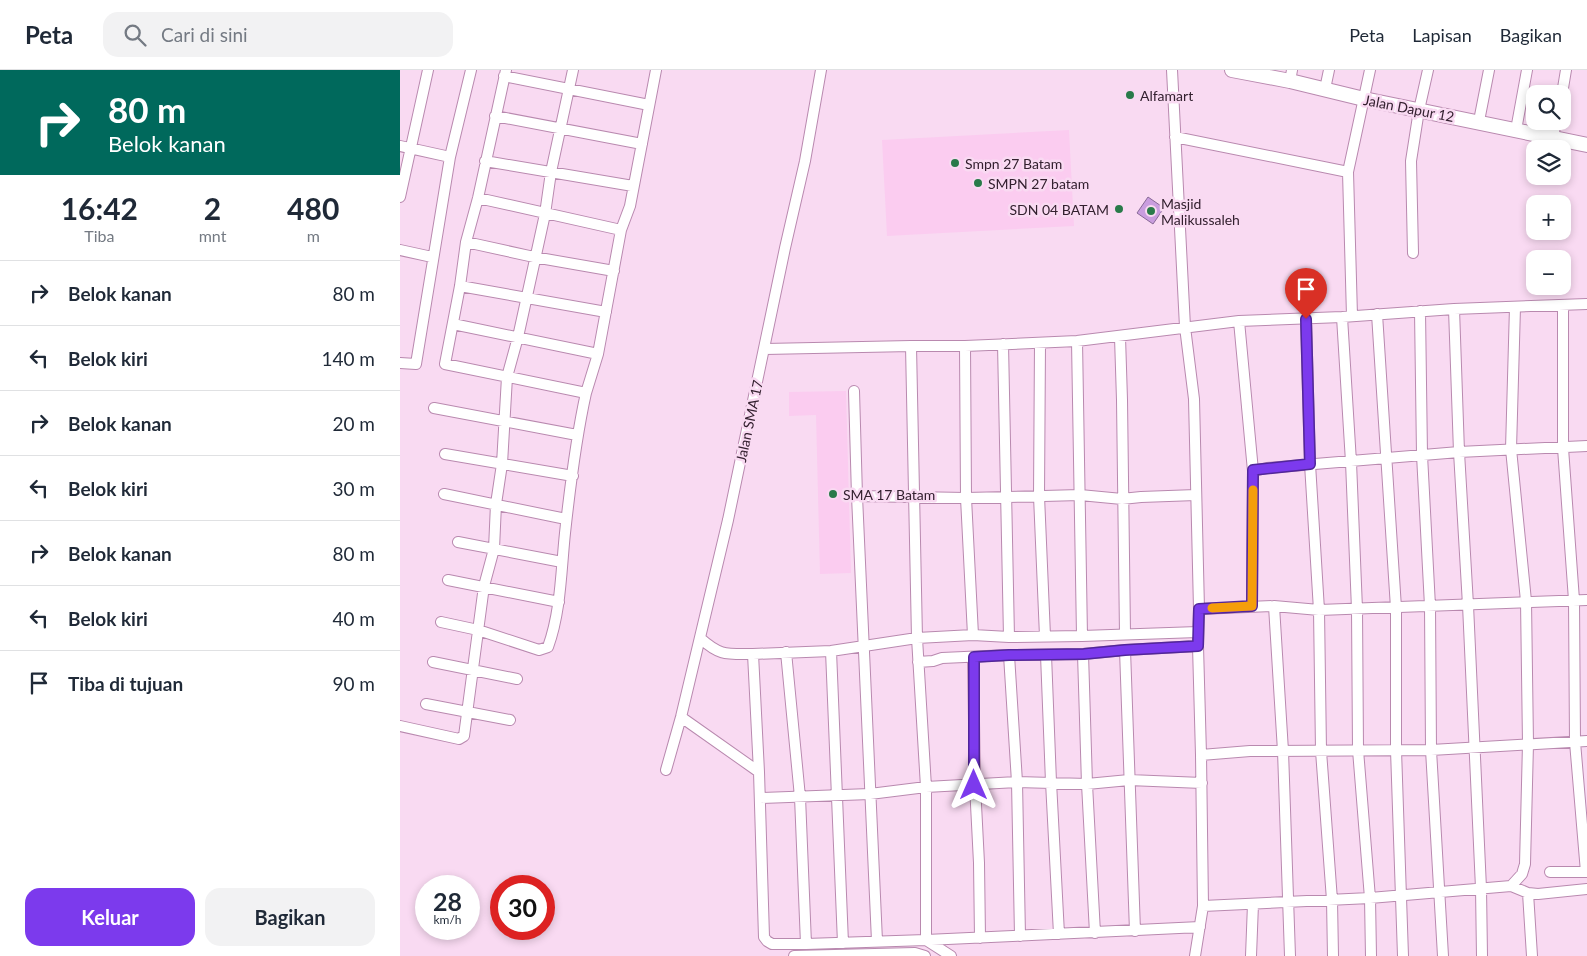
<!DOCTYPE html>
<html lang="id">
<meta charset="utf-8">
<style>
:root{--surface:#fff;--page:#f2f2f3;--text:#1f2937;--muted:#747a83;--line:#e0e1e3;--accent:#7c3aed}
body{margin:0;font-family:Lato,sans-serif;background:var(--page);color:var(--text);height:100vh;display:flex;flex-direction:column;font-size:19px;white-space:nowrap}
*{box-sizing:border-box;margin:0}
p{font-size:16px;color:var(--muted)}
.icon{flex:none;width:28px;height:28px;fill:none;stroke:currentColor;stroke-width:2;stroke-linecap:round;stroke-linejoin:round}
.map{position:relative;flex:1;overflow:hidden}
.side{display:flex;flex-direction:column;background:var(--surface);width:400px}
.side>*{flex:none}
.guide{background:#00695c;color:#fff;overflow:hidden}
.tools{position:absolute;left:1126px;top:15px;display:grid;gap:10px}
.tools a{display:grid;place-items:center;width:45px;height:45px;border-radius:10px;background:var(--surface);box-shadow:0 2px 8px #0003;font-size:25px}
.speed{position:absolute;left:15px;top:805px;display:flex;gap:10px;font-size:25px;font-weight:700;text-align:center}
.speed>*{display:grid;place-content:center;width:65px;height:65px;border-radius:50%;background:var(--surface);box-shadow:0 2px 8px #0003;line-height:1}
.speed small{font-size:12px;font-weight:400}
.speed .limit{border:8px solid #d22;background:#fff;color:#111}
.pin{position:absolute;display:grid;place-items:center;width:42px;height:42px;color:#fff;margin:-51px -21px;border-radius:50% 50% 50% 0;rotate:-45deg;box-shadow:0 0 5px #0007}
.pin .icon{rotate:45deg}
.me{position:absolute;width:55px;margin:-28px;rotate:0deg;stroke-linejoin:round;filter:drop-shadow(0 0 4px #0008)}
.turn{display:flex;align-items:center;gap:18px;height:105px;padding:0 25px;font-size:22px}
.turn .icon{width:65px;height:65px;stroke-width:2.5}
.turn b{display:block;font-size:35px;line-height:42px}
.eta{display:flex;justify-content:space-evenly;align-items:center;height:85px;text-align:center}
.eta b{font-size:30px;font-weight:700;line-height:35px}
.button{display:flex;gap:10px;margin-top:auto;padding:10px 25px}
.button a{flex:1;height:58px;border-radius:15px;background:var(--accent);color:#fff;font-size:20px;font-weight:700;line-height:58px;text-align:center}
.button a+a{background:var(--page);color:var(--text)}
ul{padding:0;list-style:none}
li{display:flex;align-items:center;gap:15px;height:65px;padding:0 25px;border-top:1px solid var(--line)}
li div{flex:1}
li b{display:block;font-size:19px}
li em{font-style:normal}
header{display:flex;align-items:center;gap:30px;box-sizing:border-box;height:70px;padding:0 25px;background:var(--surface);border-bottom:1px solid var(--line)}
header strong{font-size:24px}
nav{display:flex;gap:28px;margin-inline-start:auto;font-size:18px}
.search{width:350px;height:45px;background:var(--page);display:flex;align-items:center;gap:12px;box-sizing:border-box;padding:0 18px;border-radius:15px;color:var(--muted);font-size:19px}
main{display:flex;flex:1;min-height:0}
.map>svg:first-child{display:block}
.built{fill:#fbccf0}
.building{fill:#c99ddf;stroke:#886997}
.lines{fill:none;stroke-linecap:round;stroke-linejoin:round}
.minor-casing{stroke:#b989af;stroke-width:12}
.tertiary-casing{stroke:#b989af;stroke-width:16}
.minor{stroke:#fff;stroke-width:10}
.tertiary{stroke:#fff;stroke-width:14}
.route-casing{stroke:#51269a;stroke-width:12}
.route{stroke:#7c3aed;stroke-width:9}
.slow{stroke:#f59e0b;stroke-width:9}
.poi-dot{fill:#297a4a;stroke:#f9daf2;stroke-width:2}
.labels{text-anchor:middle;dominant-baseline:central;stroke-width:5;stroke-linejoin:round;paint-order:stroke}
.poi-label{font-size:14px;fill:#33202f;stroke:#f9daf2;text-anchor:start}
.street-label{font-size:14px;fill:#33202f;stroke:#f9daf2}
</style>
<header>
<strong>Peta</strong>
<div class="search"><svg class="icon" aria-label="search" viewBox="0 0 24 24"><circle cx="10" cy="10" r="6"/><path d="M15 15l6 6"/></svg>Cari di sini</div>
<nav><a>Peta</a><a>Lapisan</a><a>Bagikan</a></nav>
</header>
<main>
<section class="side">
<div class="guide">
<div class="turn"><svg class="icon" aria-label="right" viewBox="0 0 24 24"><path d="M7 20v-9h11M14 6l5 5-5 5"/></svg><div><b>80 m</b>Belok kanan</div></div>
</div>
<div class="eta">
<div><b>16:42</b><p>Tiba</p></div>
<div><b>2</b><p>mnt</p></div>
<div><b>480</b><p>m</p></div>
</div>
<ul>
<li><svg class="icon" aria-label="right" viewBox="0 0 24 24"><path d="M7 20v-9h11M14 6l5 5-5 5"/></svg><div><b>Belok kanan</b></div><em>80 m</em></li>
<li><svg class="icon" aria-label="left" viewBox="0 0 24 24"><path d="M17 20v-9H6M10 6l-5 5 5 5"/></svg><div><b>Belok kiri</b></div><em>140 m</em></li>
<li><svg class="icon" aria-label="right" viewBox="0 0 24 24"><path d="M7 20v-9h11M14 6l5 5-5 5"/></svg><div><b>Belok kanan</b></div><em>20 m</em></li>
<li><svg class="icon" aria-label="left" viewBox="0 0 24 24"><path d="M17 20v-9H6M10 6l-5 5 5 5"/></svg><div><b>Belok kiri</b></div><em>30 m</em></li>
<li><svg class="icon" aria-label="right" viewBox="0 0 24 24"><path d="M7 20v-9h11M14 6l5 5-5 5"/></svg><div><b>Belok kanan</b></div><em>80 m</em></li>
<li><svg class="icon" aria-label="left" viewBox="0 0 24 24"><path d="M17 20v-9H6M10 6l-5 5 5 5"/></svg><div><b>Belok kiri</b></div><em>40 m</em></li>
<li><svg class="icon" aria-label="arrive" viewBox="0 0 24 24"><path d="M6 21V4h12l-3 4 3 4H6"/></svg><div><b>Tiba di tujuan</b></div><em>90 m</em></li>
</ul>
<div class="button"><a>Keluar</a><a>Bagikan</a></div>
</section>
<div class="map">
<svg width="1187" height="886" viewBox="0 0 1187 886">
<rect width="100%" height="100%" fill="#f9daf2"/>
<!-- built -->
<path class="built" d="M669,60L674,156L487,166L482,70Z
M446,321L451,503L420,504L416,345L389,346V322Z"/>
<!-- building -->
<path class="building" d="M748,127L764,138L753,154L737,143Z"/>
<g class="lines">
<defs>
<path id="minor" d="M106,0L78,128L66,172L60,216L45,294L186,323L198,284L221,160L230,136L256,0
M772,0L785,257L794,329L799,539L798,576L801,685L803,836L795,886
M104,6L249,35
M890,11L892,0
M925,19L929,0
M1162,24L1166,0
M95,46L242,74
M1079,51L1089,0
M1116,60L1127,0
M775,67L948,102
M1153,68L1156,51
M0,76L50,87
M85,91L233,116
M0,127L28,0
M78,128L221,160
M66,172L134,187L214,201
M0,180L32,187
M1013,183L1011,91L1019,40L1028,0
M60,216L206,242
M1163,235V378L1174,530L1175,672L1186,802
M1054,239L1059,382L1068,535L1081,818L1082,886
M1020,241L1022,385L1030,536L1031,680L1043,886
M977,244L996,538V680L1003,886
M952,246L948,102L970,0
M942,247L951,392L957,539L958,680L970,828L971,886
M906,249L910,394L919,540L921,681L932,830L933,886
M839,251L853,401L852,536
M53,254L198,284
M720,267L722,330L725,564
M677,271L682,566
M640,273L639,426L645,566
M603,274L609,567
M565,276L566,428L573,565
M365,279L511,276
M0,293L16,294L50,87L71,0
M454,321L457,426L477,871
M34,338L177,365
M45,384L173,406
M853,401L867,398L1059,382L1187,376
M44,424L166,449
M457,426L566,428L680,425L722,429L741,427L796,425
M58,472L162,492
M48,510L159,532
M874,536L883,681L890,886
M799,539L874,536L919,540L1187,530
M41,552L78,560L139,580L148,577C161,541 161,501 165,463C170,417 176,368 186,323
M798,562L682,566L609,567L573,565L517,568L431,581L353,584L359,702L364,867L367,871L372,874H406L526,870L800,857
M300,568C320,586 326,584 353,584
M725,580L735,861
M431,581L443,873
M386,582L400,727L406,874
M683,584L687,714L695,863
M609,585L617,712L620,866
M646,585L651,712L659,864
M573,587L575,715L579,793L580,868
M33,592L117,609
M518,592L533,591L542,588L609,585L683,584L725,580L798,576
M26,634L110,650
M281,647L359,702
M0,656L59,669L64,666L84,516L94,479L96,434L102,394L107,307L118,267L145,144L151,102L173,0
M801,685L850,681L1031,680L1187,671
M266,700L281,647L328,450L385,178L405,91L421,0
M360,728L470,724L526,717L617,712L687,714L729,710L802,713
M1150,802H1187
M1111,816L1128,823L1138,824L1187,819
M1128,823L1132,886
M803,836L970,828L1111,816L1122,804L1125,794L1128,674L1126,531L1111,379L1115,237
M394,886L515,883L525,886
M551,886L526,870V717L517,568L511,276H565L677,271L839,251L942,247L1054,239L1187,234
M851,886L853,834"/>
<path id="tertiary" d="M832,0L890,11L964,29L1187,75"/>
</defs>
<!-- minor casing -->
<use href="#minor" class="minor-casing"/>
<!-- tertiary casing -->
<use href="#tertiary" class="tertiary-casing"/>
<!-- minor -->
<use href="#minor" class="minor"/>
<!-- tertiary -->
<use href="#tertiary" class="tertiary"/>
</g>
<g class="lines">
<defs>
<path id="route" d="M574,715V587L609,585L684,584L725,580L798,576L799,539L852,536L853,400L910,394L906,249"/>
</defs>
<!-- route casing -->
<use href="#route" class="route-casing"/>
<!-- route -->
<use href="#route" class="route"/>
<!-- slow -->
<path class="slow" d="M812,538L852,536L853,420"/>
</g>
<!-- markers -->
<g class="poi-dot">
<circle cx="730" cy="25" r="5"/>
<circle cx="555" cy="93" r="5"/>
<circle cx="578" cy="113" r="5"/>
<circle cx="719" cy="139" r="5"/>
<circle cx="751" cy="141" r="5"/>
<circle cx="433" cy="424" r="5"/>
</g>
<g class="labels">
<!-- poi labels -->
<g class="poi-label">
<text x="740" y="25">Alfamart</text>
<text x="565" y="93">Smpn 27 Batam</text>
<text x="588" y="113">SMPN 27 batam</text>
<text x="761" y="133">Masjid<tspan x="761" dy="16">Malikussaleh</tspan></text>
<text x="709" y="139" text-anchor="end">SDN 04 BATAM</text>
<text x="443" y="424">SMA 17 Batam</text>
</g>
<!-- street labels -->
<g class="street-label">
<text transform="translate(1009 38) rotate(11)">Jalan Dapur 12</text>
<text transform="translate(349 351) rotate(-78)">Jalan SMA 17</text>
</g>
</g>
</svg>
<div class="tools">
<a><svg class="icon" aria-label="search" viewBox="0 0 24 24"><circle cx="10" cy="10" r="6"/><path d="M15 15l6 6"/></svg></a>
<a><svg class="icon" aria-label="layers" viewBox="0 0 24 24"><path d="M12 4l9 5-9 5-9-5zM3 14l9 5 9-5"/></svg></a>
<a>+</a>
<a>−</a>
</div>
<div class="speed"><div>28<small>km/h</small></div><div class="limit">30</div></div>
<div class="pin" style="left:906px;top:249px;background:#d93025"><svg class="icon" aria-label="arrive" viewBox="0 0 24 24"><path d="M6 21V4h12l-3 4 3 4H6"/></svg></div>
<svg class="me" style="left:574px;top:715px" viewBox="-20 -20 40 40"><path d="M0-17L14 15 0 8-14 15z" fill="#7c3aed" stroke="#fff" stroke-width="4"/></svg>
</div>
</main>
